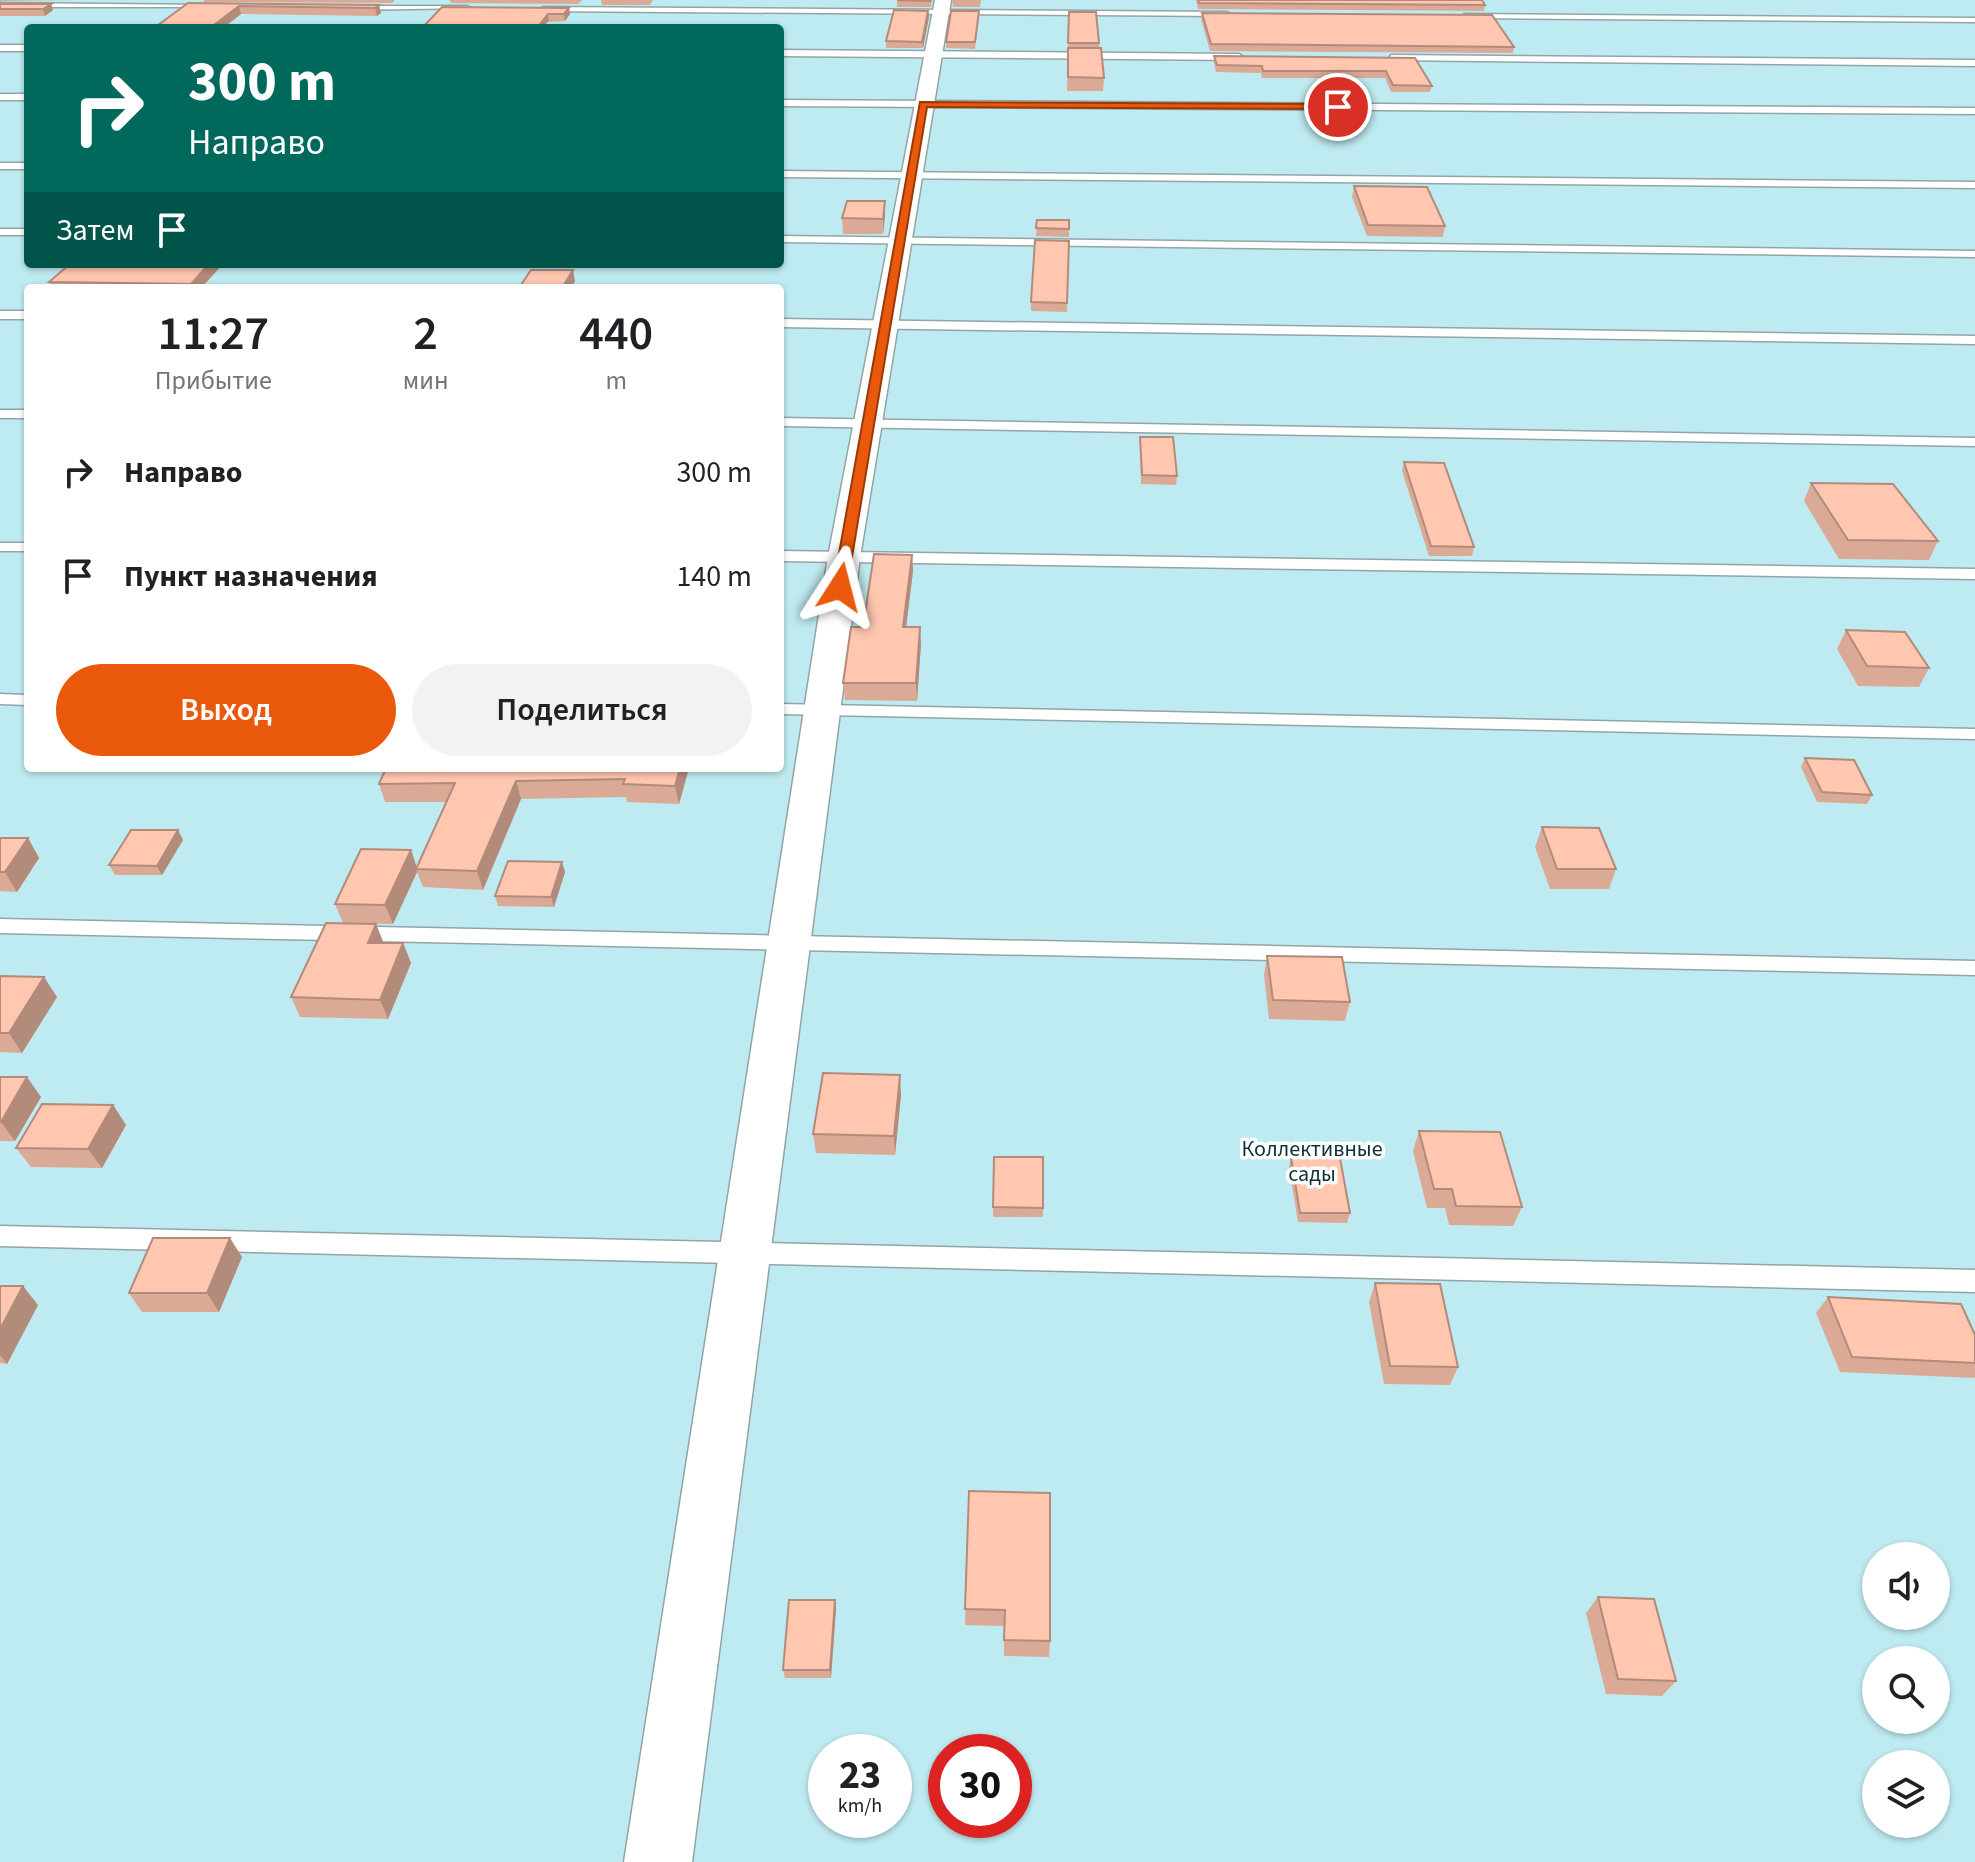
<!DOCTYPE html>
<html lang="ru">
<meta charset="utf-8">
<style>
:root{--surface:#fff;--page:#f2f2f2;--text:#202124;--muted:#757577;--accent:#ea580c}
body{margin:0;font-family:"Source Sans 3",sans-serif;background:var(--page);color:var(--text);height:100vh;display:flex;flex-direction:column;font-size:30px;white-space:nowrap}
*{box-sizing:border-box;margin:0}
p{font-size:26px;color:var(--muted)}
.icon{flex:none;width:44px;height:44px;fill:none;stroke:currentColor;stroke-width:2;stroke-linecap:round;stroke-linejoin:round}
.map{position:relative;flex:1;overflow:hidden}
.details{position:absolute;left:24px;top:284px;width:760px;height:488px;display:flex;flex-direction:column;background:var(--surface);border-radius:8px;box-shadow:0 2px 6px #0004}
.details>*{flex:none}
.banner{position:absolute;left:24px;top:24px;width:760px;height:244px;border-radius:8px;box-shadow:0 2px 6px #0004;background:#00695c;color:#fff;overflow:hidden}
.buttons{position:absolute;left:1862px;top:1542px;display:grid;gap:16px}
.buttons a{display:grid;place-items:center;width:88px;height:88px;border-radius:50%;background:var(--surface);box-shadow:0 2px 6px #0004;font-size:40px}
.speed{position:absolute;left:808px;top:1734px;display:flex;gap:16px;font-size:40px;font-weight:700;text-align:center}
.speed>*{display:grid;place-content:center;width:104px;height:104px;border-radius:50%;background:var(--surface);box-shadow:0 2px 6px #0004;line-height:1}
.speed small{font-size:20px;font-weight:400}
.speed .limit{border:12px solid #d22;background:#fff;color:#111}
.pin{position:absolute;display:grid;place-items:center;width:68px;height:68px;color:#fff;margin:-34px;border:4px solid #fff;border-radius:50%;box-shadow:0 2px 8px #0007}
.me{position:absolute;width:88px;margin:-44px;rotate:9deg;stroke-linejoin:round;filter:drop-shadow(0 0 6px #0008)}
.turn{display:flex;align-items:center;gap:28px;height:168px;padding:0 32px;font-size:36px}
.turn .icon{width:104px;height:104px;stroke-width:2.5}
.turn b{display:block;font-size:56px;line-height:68px}
.then{display:flex;align-items:center;height:76px;padding:0 32px;background:#0003;gap:16px;font-size:30px}
.eta{display:flex;justify-content:space-evenly;align-items:center;height:136px;text-align:center}
.eta b{font-size:48px;font-weight:600;line-height:56px}
.primary-button{display:flex;gap:16px;margin-top:auto;padding:16px 32px}
.primary-button a{flex:1;height:92px;border-radius:48px;background:var(--accent);color:#fff;font-size:32px;font-weight:600;line-height:92px;text-align:center}
.primary-button a+a{background:var(--page);color:var(--text)}
ul{padding:0;list-style:none}
li{display:flex;align-items:center;gap:24px;height:104px;padding:0 32px}
li div{flex:1}
li b{display:block;font-size:30px}
li em{font-style:normal}
.map>svg:first-child{display:block}
.green{fill:#beebf1;fill-rule:evenodd}
.lines{fill:none;stroke-linecap:round;stroke-linejoin:round}
.lane-casing{stroke:#93a4a6;stroke-width:3}
.street-casing{stroke:#93a4a6;stroke-width:3}
.lane{fill:#fff;fill-rule:evenodd}
.street{fill:#fff;fill-rule:evenodd}
.wall{fill:#dbaa97}
.shaded-wall{fill:#b28b7b}
.building{fill:#ffc6b0;stroke:#b28b7b;stroke-width:2}
.route{fill:#ea580c;stroke:#983908;stroke-width:2}
.labels{text-anchor:middle;dominant-baseline:central;stroke-width:7;stroke-linejoin:round;paint-order:stroke}
.park-label{font-size:22px;fill:#0f3236;stroke:#fff}
</style>
<div class="map">
<svg width="1975" height="1862" viewBox="0 0 1975 1862">
<rect width="100%" height="100%" fill="#e5f7fa"/>
<!-- green -->
<path class="green" d="M0,0H1975V1862H0ZM28,28H780V264H28ZM28,288H780V768H28ZM1876,1556H1936V1616H1876ZM1876,1660H1936V1720H1876ZM826,1752H894V1820H826ZM946,1752H1014V1820H946ZM1876,1764H1936V1824H1876Z"/>
<g class="lines">
<defs>
<path id="lane" d="M0,3L211,5L215,7H0Z
M355,6H467L471,8L352,10Z
M543,7L1227,12L1231,14L1227,16L540,11Z
M1464,14L1975,18V22L1467,18Z
M0,45H28V51H0Z
M780,50L1239,54L1243,57L1239,60L780,56Z
M1391,55L1975,60V66L1388,60Z
M0,94H28V100H0Z
M780,100L1975,108V114L780,106Z
M0,163H28V169H0Z
M780,171L1975,182V188L780,177Z
M0,229H28V235H0Z
M780,236L1975,251V257L780,242Z
M0,311H28V319H0Z
M780,319L1975,336V344L780,327Z
M0,410H28V418H0Z
M780,418L1975,438V446L780,426Z
M0,543H28V551H0Z
M780,551L1975,569V579L780,561Z
M0,694L28,695V705L0,704Z
M780,704L1975,729V739L780,714Z
M0,919L1975,961V975L0,933Z
M0,1226L1975,1270V1292L0,1246Z"/>
<path id="street" d="M935,0H951L860,557L692,1862H624L828,557Z"/>
</defs>
<!-- lane casing -->
<use href="#lane" class="lane-casing"/>
<!-- street casing -->
<use href="#street" class="street-casing"/>
<!-- lane -->
<use href="#lane" class="lane"/>
<!-- street -->
<use href="#street" class="street"/>
</g>
<!-- wall -->
<path class="wall" d="M0,0H75L0,1Z
M204,0H395L392,3L204,2Z
M449,0H582L578,4L452,3Z
M601,0H653L650,5H602Z
M897,0H932L931,7H897Z
M952,0H981L980,7H953Z
M1196,0H1482L1485,5L1484,11L1198,9Z
M188,3L379,5L381,13L377,16L241,14L223,28H154Z
M0,4H51L53,10L45,16H0Z
M569,8L570,14L565,21L422,28Z
M928,11L929,17L923,48H886V41Z
M1069,12L1099,43L1104,78L1103,91H1067Z
M1202,13L1514,47L1513,53L1210,51L1201,19Z
M979,17L975,49L946,48V42Z
M1214,56L1415,58L1432,86L1430,92H1391L1385,78H1262L1261,73L1216,72L1214,63Z
M1354,186L1445,226L1443,237L1367,236L1352,197Z
M885,201V216L883,234H843L842,218Z
M1037,220H1069V237L1036,236Z
M1069,241L1067,312L1031,311V302Z
M70,264H223L201,288H52L49,282Z
M1140,437L1177,476L1176,485L1141,484Z
M1404,462L1474,547L1472,556H1429L1402,471Z
M1811,483L1938,541L1929,560L1839,559L1804,501Z
M912,555L913,571L906,627L921,644L917,701L845,700L843,683L863,627Z
M1846,630L1929,668L1919,687L1858,686L1837,649Z
M1805,758L1872,795L1867,804L1817,802L1801,767Z
M689,768L679,804L627,802L626,797L521,799L483,890L423,887L417,872L393,924L343,923L335,904L411,850L417,867L447,802H385L379,784Z
M1542,827L1616,869L1609,889H1550L1535,847Z
M178,830L183,840L162,875H115L109,865Z
M0,838H28L39,858L17,892L0,891Z
M565,872L554,907L498,906L495,896Z
M376,924L383,943H403L411,963L388,1019L300,1017L291,997Z
M1267,956L1350,1002L1345,1021L1269,1019L1264,975Z
M0,976L57,997L22,1053L0,1052Z
M0,1077L41,1097L15,1141H0Z
M901,1095L895,1155L816,1153L813,1134Z
M113,1105L126,1125L102,1168L31,1167L16,1148Z
M1419,1131L1522,1207L1513,1226L1449,1225L1445,1208H1427L1413,1151Z
M994,1157L1043,1208V1217H993Z
M1291,1157L1350,1213L1347,1223L1298,1222L1289,1167Z
M242,1257L219,1312H142L129,1293Z
M1375,1283L1458,1367L1450,1385L1384,1384L1369,1302Z
M0,1286L38,1305L7,1364L0,1363Z
M1828,1297L1975,1335V1377L1974,1378L1840,1372L1816,1313Z
M969,1491L1050,1641L1049,1657L1004,1656V1626L965,1625Z
M1598,1597L1676,1681L1662,1696L1606,1694L1586,1613Z
M835,1600L836,1608L831,1678H785L783,1670Z"/>
<!-- shaded-wall -->
<path class="shaded-wall" d="M51,4L53,10L45,16L43,9Z
M379,5L381,13L377,16L375,8Z
M239,6L241,14L223,28H210Z
M569,8L570,14L565,21L564,14Z
M928,11L929,17L923,48L922,42Z
M548,14L549,20L543,28H537Z
M885,201V216L883,234V219Z
M209,264H223L201,288H192L191,284Z
M573,270L575,281L571,288H562Z
M912,555L913,571L904,644L903,627Z
M920,627L921,644L917,701L916,683Z
M680,768H689L679,804L675,786Z
M516,781L521,799L483,890L477,871Z
M178,830L183,840L162,875L157,866Z
M28,838L39,858L17,892L5,872Z
M411,850L417,869H416L417,872L393,924L385,905Z
M562,862L565,872L554,907L551,897Z
M376,924L384,944L368,943Z
M403,943L411,963L388,1019L380,1000Z
M44,977L57,997L22,1053L9,1033Z
M900,1075L901,1095L895,1155L894,1136Z
M27,1077L41,1097L15,1141L1,1122Z
M113,1105L126,1125L102,1168L88,1149Z
M230,1238L242,1257L219,1312L207,1293Z
M23,1286L38,1305L7,1364L0,1355V1329Z
M835,1600L836,1608L831,1678L830,1670Z"/>
<!-- building -->
<path class="building" d="M897,0H931L930,1Z
M1198,0H1482L1485,5L1199,3Z
M188,3L379,5L375,8L239,6L210,28H154Z
M0,4H51L43,9H0Z
M442,7L569,8L564,14H548L537,28H422Z
M894,10L928,11L922,42L886,41Z
M951,11H979L975,42H946Z
M1069,12H1096L1099,43H1068Z
M1202,13L1492,15L1514,47L1211,44Z
M1068,48H1101L1104,78L1068,77Z
M1214,56L1415,58L1432,86L1393,85L1386,71H1263L1262,66L1217,65Z
M1354,186L1427,187L1445,226L1368,225Z
M847,201H885L883,219L842,218Z
M1037,220H1069V229L1036,228Z
M1035,240L1069,241L1067,303L1031,302Z
M70,264H209L191,284L49,282Z
M531,270H573L562,288H519Z
M1140,437H1173L1177,476L1142,475Z
M1404,462L1444,463L1474,547L1431,546Z
M1811,483L1893,484L1938,541L1848,540Z
M874,554L912,555L903,627H920L916,683H843L851,627H863Z
M1846,630L1905,632L1929,668L1867,666Z
M1805,758L1854,760L1872,795L1822,792Z
M386,768H680L675,786L623,784L625,779L516,781L477,871L416,869L455,783L379,784Z
M1542,827L1599,828L1616,869H1557Z
M131,830H178L157,866L109,865Z
M0,838H28L5,872H0Z
M361,849L411,850L385,905L335,904Z
M508,861L562,862L551,897L495,896Z
M326,923L376,924L368,943H403L380,1000L291,997Z
M1267,956L1342,957L1350,1002L1273,1000Z
M0,976L44,977L9,1033H0Z
M823,1073L900,1075L894,1136L813,1134Z
M0,1077H27L1,1122H0Z
M42,1104L113,1105L88,1149L16,1148Z
M1419,1131L1500,1132L1522,1207L1456,1206L1452,1189H1434Z
M994,1157H1043V1208L993,1207Z
M1291,1157L1340,1158L1350,1213H1300Z
M153,1238H230L207,1293H129Z
M1375,1283L1440,1284L1458,1367L1390,1366Z
M0,1286H23L0,1329Z
M1828,1297L1961,1304L1975,1335V1363L1852,1357Z
M969,1491L1050,1493V1641L1004,1640L1005,1610L965,1609Z
M1598,1597L1654,1599L1676,1681L1618,1679Z
M789,1600H835L830,1670H783Z"/>
<!-- route -->
<path class="route" d="M920,102L1338,104L1342,107L1338,109L927,107L847,587L840,591L833,587Z"/>
<g class="labels">
<!-- park labels -->
<g class="park-label">
<text x="1312" y="1149">Коллективные<tspan x="1312" dy="25">сады</tspan></text>
</g>
</g>
</svg>
<div class="buttons">
<a><svg class="icon" aria-label="sound" viewBox="0 0 24 24"><path d="M4 9h4l5-4v14l-5-4H4zM17 9q2 3 0 6"/></svg></a>
<a><svg class="icon" aria-label="search" viewBox="0 0 24 24"><circle cx="10" cy="10" r="6"/><path d="M15 15l6 6"/></svg></a>
<a><svg class="icon" aria-label="layers" viewBox="0 0 24 24"><path d="M12 4l9 5-9 5-9-5zM3 14l9 5 9-5"/></svg></a>
</div>
<div class="speed"><div>23<small>km/h</small></div><div class="limit">30</div></div>
<div class="pin" style="left:1338px;top:107px;background:#d93025"><svg class="icon" aria-label="arrive" viewBox="0 0 24 24"><path d="M6 21V4h12l-3 4 3 4H6"/></svg></div>
<svg class="me" style="left:840px;top:587px" viewBox="-20 -20 40 40"><path d="M0-17L14 15 0 8-14 15z" fill="#ea580c" stroke="#fff" stroke-width="4"/></svg>
<div class="banner">
<div class="turn"><svg class="icon" aria-label="right" viewBox="0 0 24 24"><path d="M7 20v-9h11M14 6l5 5-5 5"/></svg><div><b>300 m</b>Направо</div></div>
<div class="then">Затем<svg class="icon" aria-label="arrive" viewBox="0 0 24 24"><path d="M6 21V4h12l-3 4 3 4H6"/></svg></div>
</div>
<section class="details">
<div class="eta">
<div><b>11:27</b><p>Прибытие</p></div>
<div><b>2</b><p>мин</p></div>
<div><b>440</b><p>m</p></div>
</div>
<ul>
<li><svg class="icon" aria-label="right" viewBox="0 0 24 24"><path d="M7 20v-9h11M14 6l5 5-5 5"/></svg><div><b>Направо</b></div><em>300 m</em></li>
<li><svg class="icon" aria-label="arrive" viewBox="0 0 24 24"><path d="M6 21V4h12l-3 4 3 4H6"/></svg><div><b>Пункт назначения</b></div><em>140 m</em></li>
</ul>
<div class="primary-button"><a>Выход</a><a>Поделиться</a></div>
</section>
</div>
